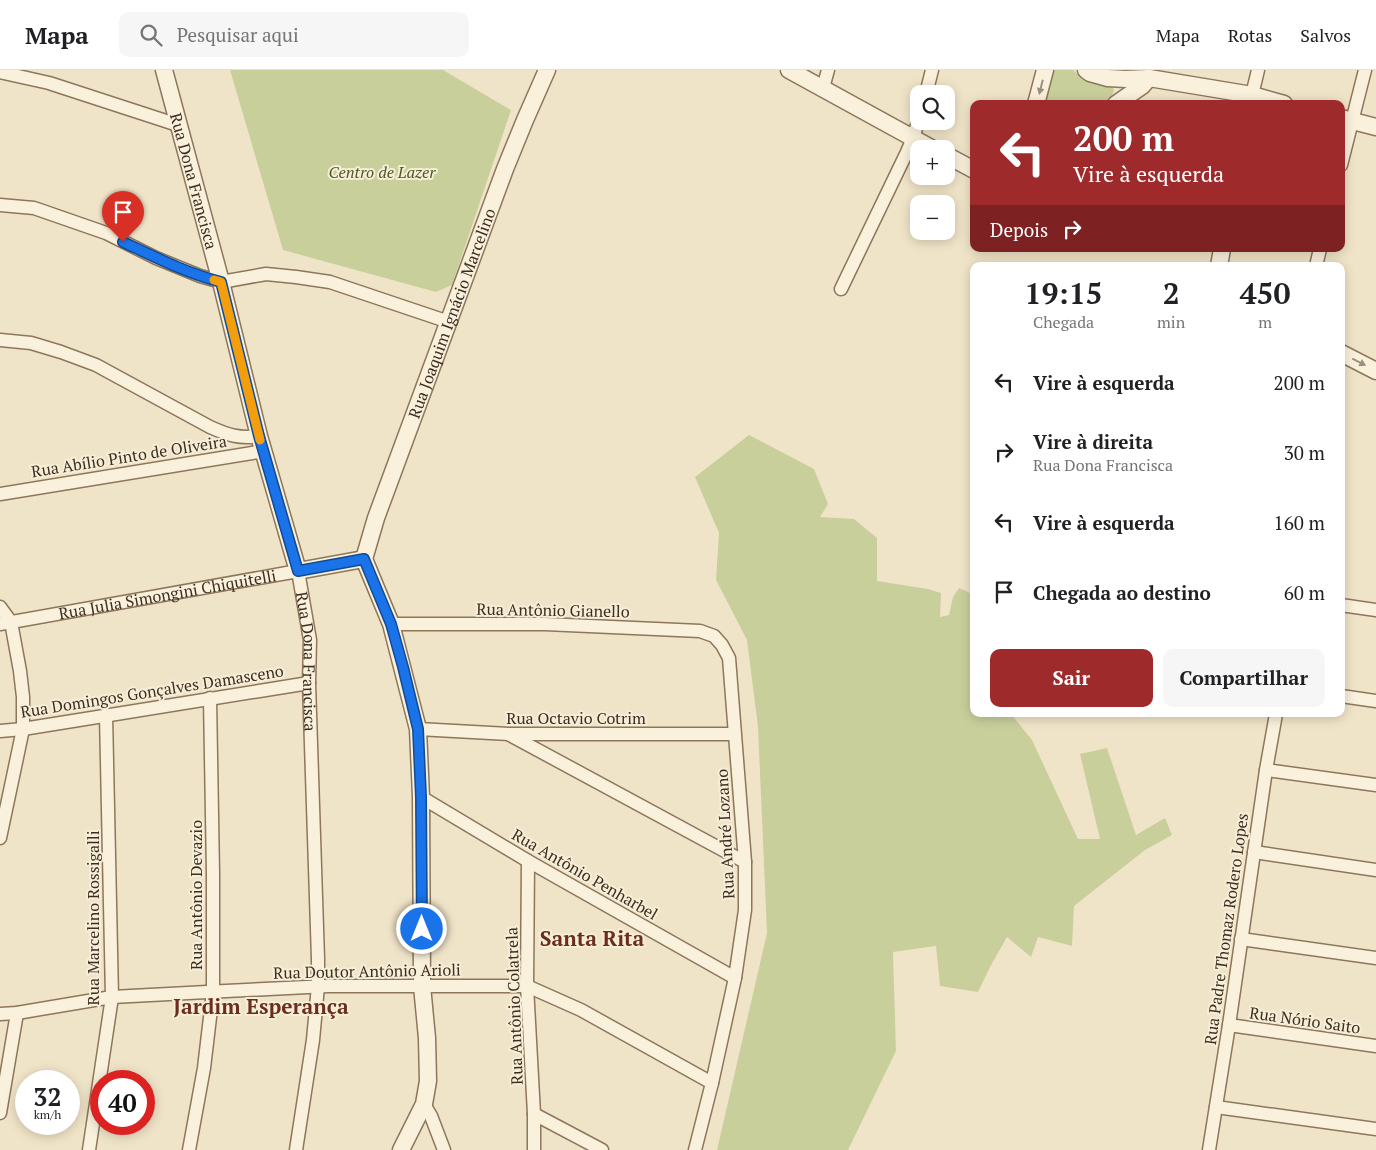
<!DOCTYPE html>
<html lang="pt">
<meta charset="utf-8">
<style>
:root{--surface:#fff;--page:#f6f6f6;--text:#202124;--muted:#757577;--line:#e0e0e0;--accent:#9e2a2b}
body{margin:0;font-family:"PT Serif",serif;background:var(--page);color:var(--text);height:100vh;display:flex;flex-direction:column;font-size:19px;white-space:nowrap}
*{box-sizing:border-box;margin:0}
p{font-size:16px;color:var(--muted)}
.icon{flex:none;width:28px;height:28px;fill:none;stroke:currentColor;stroke-width:2;stroke-linecap:round;stroke-linejoin:round}
.map{position:relative;flex:1;overflow:hidden}
.panel{position:absolute;left:970px;top:192px;width:375px;height:455px;display:flex;flex-direction:column;background:var(--surface);border-radius:10px;box-shadow:0 2px 12px #0003}
.panel>*{flex:none}
.guide{position:absolute;left:970px;top:30px;width:375px;height:152px;border-radius:10px;box-shadow:0 2px 12px #0003;background:#9e2a2b;color:#fff;overflow:hidden}
.controls{position:absolute;left:910px;top:15px;display:grid;gap:10px}
.controls a{display:grid;place-items:center;width:45px;height:45px;border-radius:10px;background:var(--surface);box-shadow:0 2px 12px #0003;font-size:25px}
.speed{position:absolute;left:15px;top:1000px;display:flex;gap:10px;font-size:25px;font-weight:700;text-align:center}
.speed>*{display:grid;place-content:center;width:65px;height:65px;border-radius:50%;background:var(--surface);box-shadow:0 2px 12px #0003;line-height:1}
.speed small{font-size:12px;font-weight:400}
.speed .limit{border:8px solid #d22;background:#fff;color:#111}
.pin{position:absolute;display:grid;place-items:center;width:42px;height:42px;color:#fff;margin:-51px -21px;border-radius:50% 50% 50% 0;rotate:-45deg;box-shadow:0 0 5px #0007}
.pin .icon{rotate:45deg}
.me{position:absolute;width:55px;margin:-28px;rotate:0deg;stroke-linejoin:round;filter:drop-shadow(0 0 4px #0008)}
.turn{display:flex;align-items:center;gap:18px;height:105px;padding:0 20px;font-size:22px}
.turn .icon{width:65px;height:65px;stroke-width:2.5}
.turn b{display:block;font-size:35px;line-height:42px}
.then{display:flex;align-items:center;height:48px;padding:0 20px;background:#0003;gap:10px;font-size:19px}
.eta{display:flex;justify-content:space-evenly;align-items:center;height:85px;text-align:center}
.eta b{font-size:30px;font-weight:600;line-height:35px}
.primary-button{display:flex;gap:10px;margin-top:auto;padding:10px 20px}
.primary-button a{flex:1;height:58px;border-radius:10px;background:var(--accent);color:#fff;font-size:20px;font-weight:600;line-height:58px;text-align:center}
.primary-button a+a{background:var(--page);color:var(--text)}
ul{padding:0;list-style:none}
li{display:flex;align-items:center;gap:15px;height:70px;padding:0 20px}
li div{flex:1}
li b{display:block;font-size:19px}
li em{font-style:normal}
header{display:flex;align-items:center;gap:30px;box-sizing:border-box;height:70px;padding:0 25px;background:var(--surface);border-bottom:1px solid var(--line)}
header strong{font-size:24px}
nav{display:flex;gap:28px;margin-inline-start:auto;font-size:18px}
.search{width:350px;height:45px;background:var(--page);display:flex;align-items:center;gap:12px;box-sizing:border-box;padding:0 18px;border-radius:10px;color:var(--muted);font-size:19px}
.map>svg:first-child{display:block}
.green{fill:#c9cf9b}
.lines{fill:none;stroke-linecap:round;stroke-linejoin:round}
.minor-casing{stroke:#8d765c;stroke-width:15}
.tertiary-casing{stroke:#8d765c;stroke-width:19}
.minor{stroke:#faf1dc;stroke-width:12}
.tertiary{stroke:#faf1dc;stroke-width:16}
.oneway{fill:#9c907e}
.route-casing{stroke:#114b97;stroke-width:12}
.route{stroke:#1a73e8;stroke-width:9}
.slow{stroke:#f59e0b;stroke-width:9}
.labels{text-anchor:middle;dominant-baseline:central;stroke-width:4;stroke-linejoin:round;paint-order:stroke}
.park-label{font-size:16px;font-style:italic;fill:#4d5a26;stroke:#f7eed8}
.street-label{font-size:16px;fill:#3d2e20;stroke:#f7eed8}
.district-label{font-size:21px;font-weight:bold;fill:#6b2e1e;stroke:#f7eed8}
</style>
<header>
<strong>Mapa</strong>
<div class="search"><svg class="icon" aria-label="search" viewBox="0 0 24 24"><circle cx="10" cy="10" r="6"/><path d="M15 15l6 6"/></svg>Pesquisar aqui</div>
<nav><a>Mapa</a><a>Rotas</a><a>Salvos</a></nav>
</header>
<div class="map">
<svg width="1376" height="1080" viewBox="0 0 1376 1080">
<rect width="100%" height="100%" fill="#f0e4c8"/>
<!-- green -->
<path class="green" d="M230,0H443L511,40L452,215L436,222L283,180Z
M1052,0H1073L1078,4L1091,10L1112,16L1114,20L1113,23L1111,27L1100,34H1044Z
M749,365L814,399L828,434L820,447L854,449L877,468V511L928,519L941,523L940,547L949,545L953,527L959,518L972,524L974,526V592L970,593L974,597V644H1011L1032,670L1078,769H1100L1080,684L1107,678L1136,765L1165,748L1172,765L1145,780L1074,836L1072,876L1038,867L1031,887L1007,867L990,897L978,922L940,916L936,876L893,882L896,981L848,1080H717L767,863L758,657L747,570L716,510L719,463L695,407Z"/>
<g class="lines">
<defs>
<g id="minor">
<path d="M0,2L49,13L178,55"/>
<path d="M823,18L828,0"/>
<path d="M926,24L932,0"/>
<path d="M1252,25L1258,0"/>
<path d="M1341,95L1365,0"/>
<path d="M0,135L34,138L106,163L156,188L200,206L221,212L266,204L296,207L330,212L449,252"/>
<path d="M1316,196L1320,179"/>
<path d="M841,219L907,82L913,68L919,49"/>
<path d="M0,270L31,273L61,282L96,295L210,357C228,365 239,369 259,366"/>
<path d="M0,424L264,381"/>
<path d="M1341,535L1376,540"/>
<path d="M0,537L11,552L20,601L23,627V659L0,768"/>
<path id="s1" d="M0,554L298,501L310,570L309,613L318,889V916L313,970L296,1080"/>
<path d="M391,554H545L700,561L714,566L722,575L729,588L745,792V840L735,908L712,1013L695,1080"/>
<path d="M1341,626L1376,631"/>
<path d="M418,659L509,664H734"/>
<path d="M0,661L23,659L309,613"/>
<path d="M510,665L745,792"/>
<path d="M1266,700L1376,715"/>
<path d="M421,727L528,791L735,908"/>
<path d="M1254,782L1376,800"/>
<path d="M528,791L527,916L534,1044V1080"/>
<path d="M1241,869L1376,888"/>
<path d="M0,944L17,943L112,927L226,921L328,916H527L581,940L712,1013"/>
<path d="M1229,955L1376,976"/>
<path d="M424,1034L431,1046L444,1080"/>
<path d="M1216,1037L1376,1059"/>
<path d="M0,1043L17,943"/>
<path d="M534,1044L602,1080"/>
<path d="M89,1080L112,927L106,645"/>
<path d="M189,1080L204,998L213,922V804L210,628"/>
<path d="M1209,1080L1229,955L1266,700L1276,644"/>
</g>
<g id="tertiary">
<path id="s2" d="M164,0L221,212L259,366L298,501L364,489"/>
<path d="M789,0L933,79"/>
<path d="M1086,0L1090,3L1108,8L1126,9L1149,8L1252,25L1284,34"/>
<path d="M1036,34L1045,0"/>
<path d="M1116,34L1142,16L1149,8"/>
<path d="M1341,48L1376,57"/>
<path d="M946,85L974,100"/>
<path d="M1219,196L1222,179"/>
<path d="M1341,283L1376,301"/>
<path d="M364,489L391,554L418,659L421,727L422,916L427,968L428,1011L424,1034L401,1080"/>
<path id="s3" d="M364,489L376,448L505,99L525,50L547,0"/>
</g>
</defs>
<!-- minor casing -->
<use href="#minor" class="minor-casing"/>
<!-- tertiary casing -->
<use href="#tertiary" class="tertiary-casing"/>
<!-- minor -->
<use href="#minor" class="minor"/>
<!-- tertiary -->
<use href="#tertiary" class="tertiary"/>
</g>
<!-- one-way arrows -->
<defs><path id="oneway-solid" d="M-6-.8H1V-3.2L6.5 0L1 3.2V.8H-6Z" transform="scale(1.25)"/></defs>
<g class="oneway">
<use href="#oneway-solid" transform="translate(1041 17) rotate(104)"/>
<use href="#oneway-solid" transform="translate(1359 292) rotate(27)"/>
</g>
<g class="lines">
<defs>
<path id="route" d="M123,172C155,187 186,203 221,212L259,366L298,501L364,489L391,554L403,597L418,659L421,727L422,859"/>
</defs>
<!-- route casing -->
<use href="#route" class="route-casing"/>
<!-- route -->
<use href="#route" class="route"/>
<!-- slow -->
<path class="slow" d="M214,210L221,212L260,370"/>
</g>
<g class="labels">
<!-- park labels -->
<g class="park-label">
<text x="382" y="102">Centro de Lazer</text>
</g>
<!-- street labels -->
<g class="street-label">
<text stroke="none"><textPath href="#s2" startOffset="115">Rua Dona Francisca</textPath></text>
<text stroke="none"><textPath href="#s3" startOffset="261">Rua Joaquim Ignácio Marcelino</textPath></text>
<text transform="translate(129 386) rotate(-9)">Rua Abílio Pinto de Oliveira</text>
<text stroke="none"><textPath href="#s1" startOffset="170">Rua Julia Simongini Chiquitelli</textPath></text>
<text transform="translate(553 540) rotate(1)">Rua Antônio Gianello</text>
<text stroke="none"><textPath href="#s1" startOffset="394">Rua Dona Francisca</textPath></text>
<text transform="translate(152 621) rotate(-9)">Rua Domingos Gonçalves Damasceno</text>
<text x="576" y="648">Rua Octavio Cotrim</text>
<text transform="translate(725 764) rotate(-93)">Rua André Lozano</text>
<text transform="translate(585 804) rotate(30)">Rua Antônio Penharbel</text>
<text transform="translate(196 825) rotate(-90)">Rua Antônio Devazio</text>
<text transform="translate(93 848) rotate(-90)">Rua Marcelino Rossigalli</text>
<text transform="translate(1226 859) rotate(-82)">Rua Padre Thomaz Rodero Lopes</text>
<text transform="translate(367 901) rotate(-1)">Rua Doutor Antônio Arioli</text>
<text transform="translate(514 936) rotate(-92)">Rua Antônio Colatrela</text>
<text transform="translate(1305 950) rotate(8)">Rua Nório Saito</text>
</g>
<!-- district labels -->
<g class="district-label">
<text x="592" y="868">Santa Rita</text>
<text x="261" y="936">Jardim Esperança</text>
</g>
</g>
</svg>
<div class="controls">
<a><svg class="icon" aria-label="search" viewBox="0 0 24 24"><circle cx="10" cy="10" r="6"/><path d="M15 15l6 6"/></svg></a>
<a>+</a>
<a>−</a>
</div>
<div class="speed"><div>32<small>km/h</small></div><div class="limit">40</div></div>
<div class="pin" style="left:123px;top:172px;background:#d93025"><svg class="icon" aria-label="arrive" viewBox="0 0 24 24"><path d="M6 21V4h12l-3 4 3 4H6"/></svg></div>
<svg class="me" style="left:422px;top:859px" viewBox="-20 -20 40 40"><circle r="17" fill="#1a73e8" stroke="#fff" stroke-width="3"/><path d="M0-11L8 9 0 5-8 9z" fill="#fff"/></svg>
<div class="guide">
<div class="turn"><svg class="icon" aria-label="left" viewBox="0 0 24 24"><path d="M17 20v-9H6M10 6l-5 5 5 5"/></svg><div><b>200 m</b>Vire à esquerda</div></div>
<div class="then">Depois<svg class="icon" aria-label="right" viewBox="0 0 24 24"><path d="M7 20v-9h11M14 6l5 5-5 5"/></svg></div>
</div>
<section class="panel">
<div class="eta">
<div><b>19:15</b><p>Chegada</p></div>
<div><b>2</b><p>min</p></div>
<div><b>450</b><p>m</p></div>
</div>
<ul>
<li><svg class="icon" aria-label="left" viewBox="0 0 24 24"><path d="M17 20v-9H6M10 6l-5 5 5 5"/></svg><div><b>Vire à esquerda</b></div><em>200 m</em></li>
<li><svg class="icon" aria-label="right" viewBox="0 0 24 24"><path d="M7 20v-9h11M14 6l5 5-5 5"/></svg><div><b>Vire à direita</b><p>Rua Dona Francisca</p></div><em>30 m</em></li>
<li><svg class="icon" aria-label="left" viewBox="0 0 24 24"><path d="M17 20v-9H6M10 6l-5 5 5 5"/></svg><div><b>Vire à esquerda</b></div><em>160 m</em></li>
<li><svg class="icon" aria-label="arrive" viewBox="0 0 24 24"><path d="M6 21V4h12l-3 4 3 4H6"/></svg><div><b>Chegada ao destino</b></div><em>60 m</em></li>
</ul>
<div class="primary-button"><a>Sair</a><a>Compartilhar</a></div>
</section>
</div>
